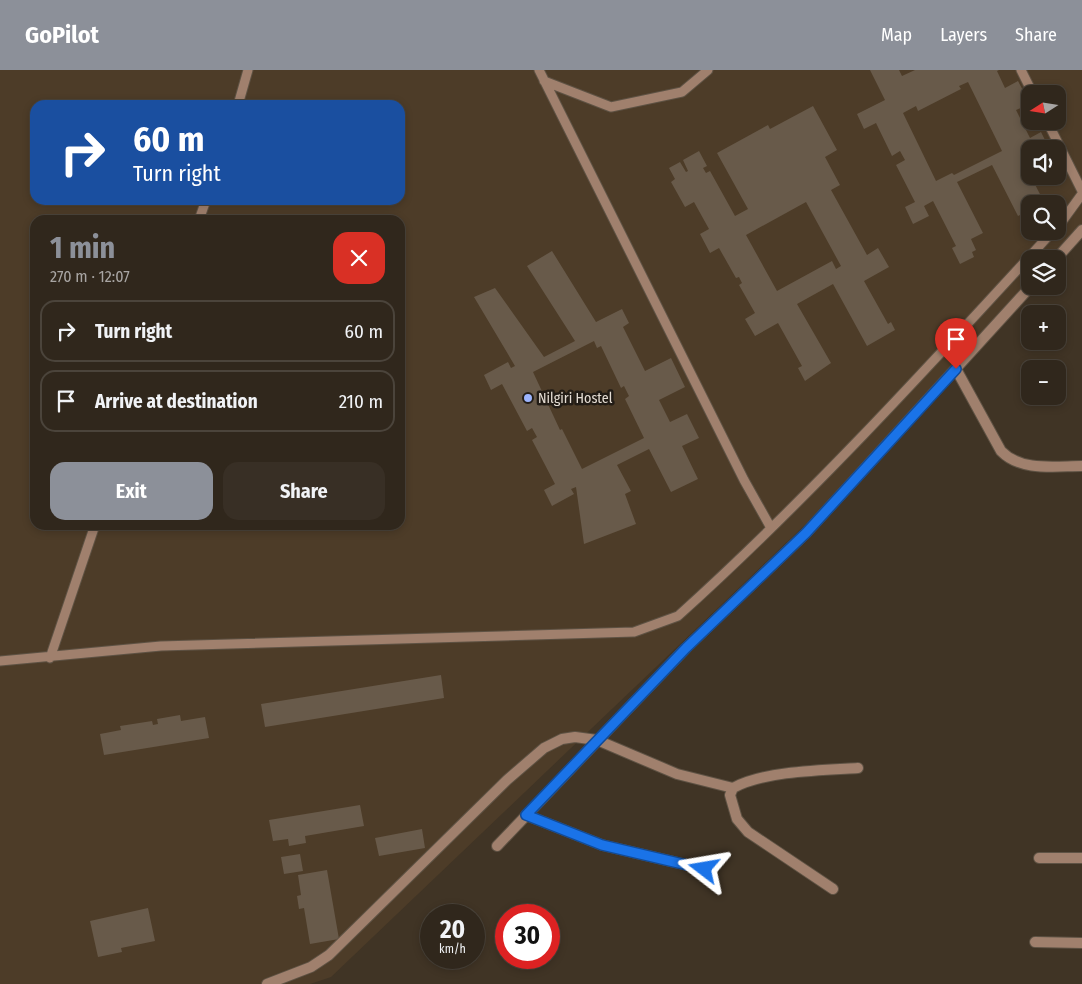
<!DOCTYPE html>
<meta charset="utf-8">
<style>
:root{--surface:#30271c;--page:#382f25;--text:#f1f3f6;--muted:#a8a5a3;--line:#4b443b;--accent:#8c9099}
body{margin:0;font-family:"Fira Sans Condensed",sans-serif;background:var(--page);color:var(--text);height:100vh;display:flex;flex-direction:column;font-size:19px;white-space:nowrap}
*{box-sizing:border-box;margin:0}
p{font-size:16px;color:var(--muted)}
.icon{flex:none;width:28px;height:28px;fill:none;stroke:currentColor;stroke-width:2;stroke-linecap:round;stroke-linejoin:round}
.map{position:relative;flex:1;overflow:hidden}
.sheet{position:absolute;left:30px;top:145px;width:375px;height:315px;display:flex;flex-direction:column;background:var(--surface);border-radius:15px;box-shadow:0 2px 8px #0003,0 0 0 1px var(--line)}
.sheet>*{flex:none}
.top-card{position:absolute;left:30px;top:30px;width:375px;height:105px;border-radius:15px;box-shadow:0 2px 8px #0003,0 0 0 1px var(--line);background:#1a4fa0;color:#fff;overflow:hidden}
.needle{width:32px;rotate:258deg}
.controls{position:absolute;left:1021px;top:15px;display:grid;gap:10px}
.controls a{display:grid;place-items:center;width:45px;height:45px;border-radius:10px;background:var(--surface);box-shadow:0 2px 8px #0003,0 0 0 1px var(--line);font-size:25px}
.speed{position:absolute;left:420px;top:834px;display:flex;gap:10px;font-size:25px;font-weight:700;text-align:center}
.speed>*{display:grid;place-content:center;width:65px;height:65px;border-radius:50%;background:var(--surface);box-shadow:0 2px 8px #0003,0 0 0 1px var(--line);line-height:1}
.speed small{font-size:12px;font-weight:400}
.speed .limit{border:8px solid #d22;background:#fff;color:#111}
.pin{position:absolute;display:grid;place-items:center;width:42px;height:42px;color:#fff;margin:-51px -21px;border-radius:50% 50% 50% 0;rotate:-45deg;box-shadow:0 0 5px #0007}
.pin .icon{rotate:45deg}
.me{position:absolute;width:55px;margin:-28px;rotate:284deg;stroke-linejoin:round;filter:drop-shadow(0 0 4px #0008)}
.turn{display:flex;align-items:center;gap:18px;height:105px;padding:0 20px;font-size:22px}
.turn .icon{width:65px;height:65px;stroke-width:2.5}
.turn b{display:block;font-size:35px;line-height:42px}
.round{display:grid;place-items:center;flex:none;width:52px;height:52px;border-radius:15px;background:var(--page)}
.overview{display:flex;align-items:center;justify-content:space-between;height:85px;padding:0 20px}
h1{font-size:30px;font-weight:700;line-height:38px;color:var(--accent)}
.button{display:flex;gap:10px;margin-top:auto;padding:10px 20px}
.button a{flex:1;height:58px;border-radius:15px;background:var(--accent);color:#fff;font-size:20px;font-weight:700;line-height:58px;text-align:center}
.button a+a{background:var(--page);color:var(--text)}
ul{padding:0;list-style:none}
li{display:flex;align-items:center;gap:15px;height:62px;margin:0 10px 8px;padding:0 10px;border:2px solid var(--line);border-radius:15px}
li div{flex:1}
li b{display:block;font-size:19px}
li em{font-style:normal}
header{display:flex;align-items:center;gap:30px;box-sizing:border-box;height:70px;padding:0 25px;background:var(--accent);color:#fff}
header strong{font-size:24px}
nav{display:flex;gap:28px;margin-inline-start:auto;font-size:18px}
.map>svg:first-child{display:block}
.built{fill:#4d3c28;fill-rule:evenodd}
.building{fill:#685a4a;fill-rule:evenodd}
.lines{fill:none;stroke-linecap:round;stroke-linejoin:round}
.lane-casing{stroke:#5e5244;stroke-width:11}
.street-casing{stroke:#5e5244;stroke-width:12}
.lane{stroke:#a0806d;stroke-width:9}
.street{stroke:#a0806d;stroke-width:10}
.route-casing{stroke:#114b97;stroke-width:12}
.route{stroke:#1a73e8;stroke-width:9}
.poi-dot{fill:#9cb4fd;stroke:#221c16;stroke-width:2}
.labels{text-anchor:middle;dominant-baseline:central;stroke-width:5;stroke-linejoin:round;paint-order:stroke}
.poi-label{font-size:14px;fill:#e4dcd3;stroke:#221c16;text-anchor:start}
</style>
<header>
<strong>GoPilot</strong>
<nav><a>Map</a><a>Layers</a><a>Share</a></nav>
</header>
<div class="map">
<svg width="1082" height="914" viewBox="0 0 1082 914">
<rect width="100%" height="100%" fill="#403425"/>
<!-- built -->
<path class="built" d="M0,0H1082V165L1058,189H1030V216L874,389L331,907L310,914H0ZM1030,24H1058V51H1030ZM35,35H400V130H35ZM1030,79H1058V106H1030ZM1030,134H1058V161H1030ZM35,150H400V455H35Z"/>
<!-- building -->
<path class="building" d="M870,0H899L902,6L915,0H999L997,1L1005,18L1018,11L1030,34L1016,40L1030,68L1041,62L1048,76L1042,79H1030V85L1022,89L1045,134H1030V146L1028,141L1018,146L992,95L957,112L983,163L971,169L976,180L972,182L974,187L960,194L952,178L956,176L933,131L924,136L929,146L913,154L905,137L915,132L896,95L905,90L900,81L892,86L876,53L864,59L857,44L885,30ZM968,12L1002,81L954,105L952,103L936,111L903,43L916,36L918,41L961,19L959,16Z
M813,36L837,80L825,87L840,115L831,120L867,185L878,178L889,197L864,211L888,254L891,252L895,260L867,276L833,214L797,234L831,293L805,311L798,298L802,296L778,253L755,266L745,249L755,243L739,215L742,213L739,207L736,208L719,178L710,183L700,164L709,159L694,132L685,137L671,112L675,109L669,98L680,92L686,102L688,101L683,90L699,81L707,96L703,98L706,103L710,101L735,146L748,139L717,83L768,55L770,59ZM806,132L841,196L836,199L832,191L777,221L746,165Z
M552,181L596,252L622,239L629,253L623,257L645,301L671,288L685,317L659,330L670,352L687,344L699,368L682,376L698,409L671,422L649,379L617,395L631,421L625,424L636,454L584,474L576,417L571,419L574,424L552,436L544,420L555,414L532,370L537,367L532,358L527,361L502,314L491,320L484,305L508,292L511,298L515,296L474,227L495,218L544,287L575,271L527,196ZM594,271L597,278L601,276L621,318L624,316L629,326L625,329L644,368L582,399L562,359L560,360L533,302Z
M441,605L444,628L265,657L261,634Z
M180,645L181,651L205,647L209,668L104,685L100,664L121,660L120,656L152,651L153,655L158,654L157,649Z
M360,735L364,756L305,766L306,773L289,776L288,769L273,771L269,750Z
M422,759L425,778L379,786L375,768Z
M300,784L303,801L284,804L281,787Z
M327,800L339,869L310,874L304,838L299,839L297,826L301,825L298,805Z
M148,838L155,871L121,878L122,882L98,887L90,851Z"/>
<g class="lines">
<defs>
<path id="lane" d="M539,0L744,410L771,458
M1021,0L1033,24
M544,11L611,37L682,22L708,0
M238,35L248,0
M1047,51L1082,121
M199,150L206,130
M1058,157L1082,124
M50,588L95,455
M0,591L161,576L634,562L678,546C811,426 932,293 1053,161"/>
<path id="street" d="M1056,189L1082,160
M956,299L1001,381C1021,402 1056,396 1082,396
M526,745L602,775L704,799
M497,776L686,578L806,463L1031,216
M1039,788H1082
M833,819L748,762L737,749L730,725L733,718C763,701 823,700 858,698
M1035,872L1082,873
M267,914L311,897L329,885L507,710L544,678L562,669L575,667L597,670L677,704L733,718"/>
</defs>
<!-- lane casing -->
<use href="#lane" class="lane-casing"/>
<!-- street casing -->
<use href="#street" class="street-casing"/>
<!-- lane -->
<use href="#lane" class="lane"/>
<!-- street -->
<use href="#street" class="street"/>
</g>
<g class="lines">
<defs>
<path id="route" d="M704,799L602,775L526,745L686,578L806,463L956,299"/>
</defs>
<!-- route casing -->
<use href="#route" class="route-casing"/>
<!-- route -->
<use href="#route" class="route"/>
</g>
<!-- markers -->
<circle class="poi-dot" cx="528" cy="328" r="5"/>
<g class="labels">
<!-- poi labels -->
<g class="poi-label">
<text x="538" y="328">Nilgiri Hostel</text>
</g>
</g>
</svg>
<div class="controls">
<a><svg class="needle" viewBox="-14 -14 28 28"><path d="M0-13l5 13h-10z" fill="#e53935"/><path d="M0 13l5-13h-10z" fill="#a8a5a3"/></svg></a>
<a><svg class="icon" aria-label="sound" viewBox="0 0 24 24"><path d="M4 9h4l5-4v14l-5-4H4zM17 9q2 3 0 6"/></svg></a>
<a><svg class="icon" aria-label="search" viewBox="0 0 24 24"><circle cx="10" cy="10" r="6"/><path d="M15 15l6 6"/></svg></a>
<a><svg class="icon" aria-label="layers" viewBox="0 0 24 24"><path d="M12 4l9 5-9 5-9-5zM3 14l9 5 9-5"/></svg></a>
<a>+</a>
<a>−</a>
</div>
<div class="speed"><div>20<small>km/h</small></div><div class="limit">30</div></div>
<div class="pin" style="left:956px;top:299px;background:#d93025"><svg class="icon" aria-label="arrive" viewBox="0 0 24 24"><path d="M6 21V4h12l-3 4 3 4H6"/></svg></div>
<svg class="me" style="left:704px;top:799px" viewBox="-20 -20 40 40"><path d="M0-17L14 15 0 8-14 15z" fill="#1a73e8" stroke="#fff" stroke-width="4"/></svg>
<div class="top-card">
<div class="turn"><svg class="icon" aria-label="right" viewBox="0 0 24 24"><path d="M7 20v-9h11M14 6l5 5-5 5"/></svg><div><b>60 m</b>Turn right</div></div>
</div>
<section class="sheet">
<div class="overview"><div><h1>1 min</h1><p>270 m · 12:07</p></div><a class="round" style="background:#d93025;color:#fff"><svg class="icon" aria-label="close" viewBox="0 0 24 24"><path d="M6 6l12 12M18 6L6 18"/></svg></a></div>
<ul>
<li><svg class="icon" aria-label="right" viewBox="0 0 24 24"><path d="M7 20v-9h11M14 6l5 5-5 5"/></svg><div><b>Turn right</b></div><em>60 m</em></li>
<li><svg class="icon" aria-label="arrive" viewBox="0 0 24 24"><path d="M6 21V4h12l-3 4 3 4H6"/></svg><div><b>Arrive at destination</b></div><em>210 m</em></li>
</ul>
<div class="button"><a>Exit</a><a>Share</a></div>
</section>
</div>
